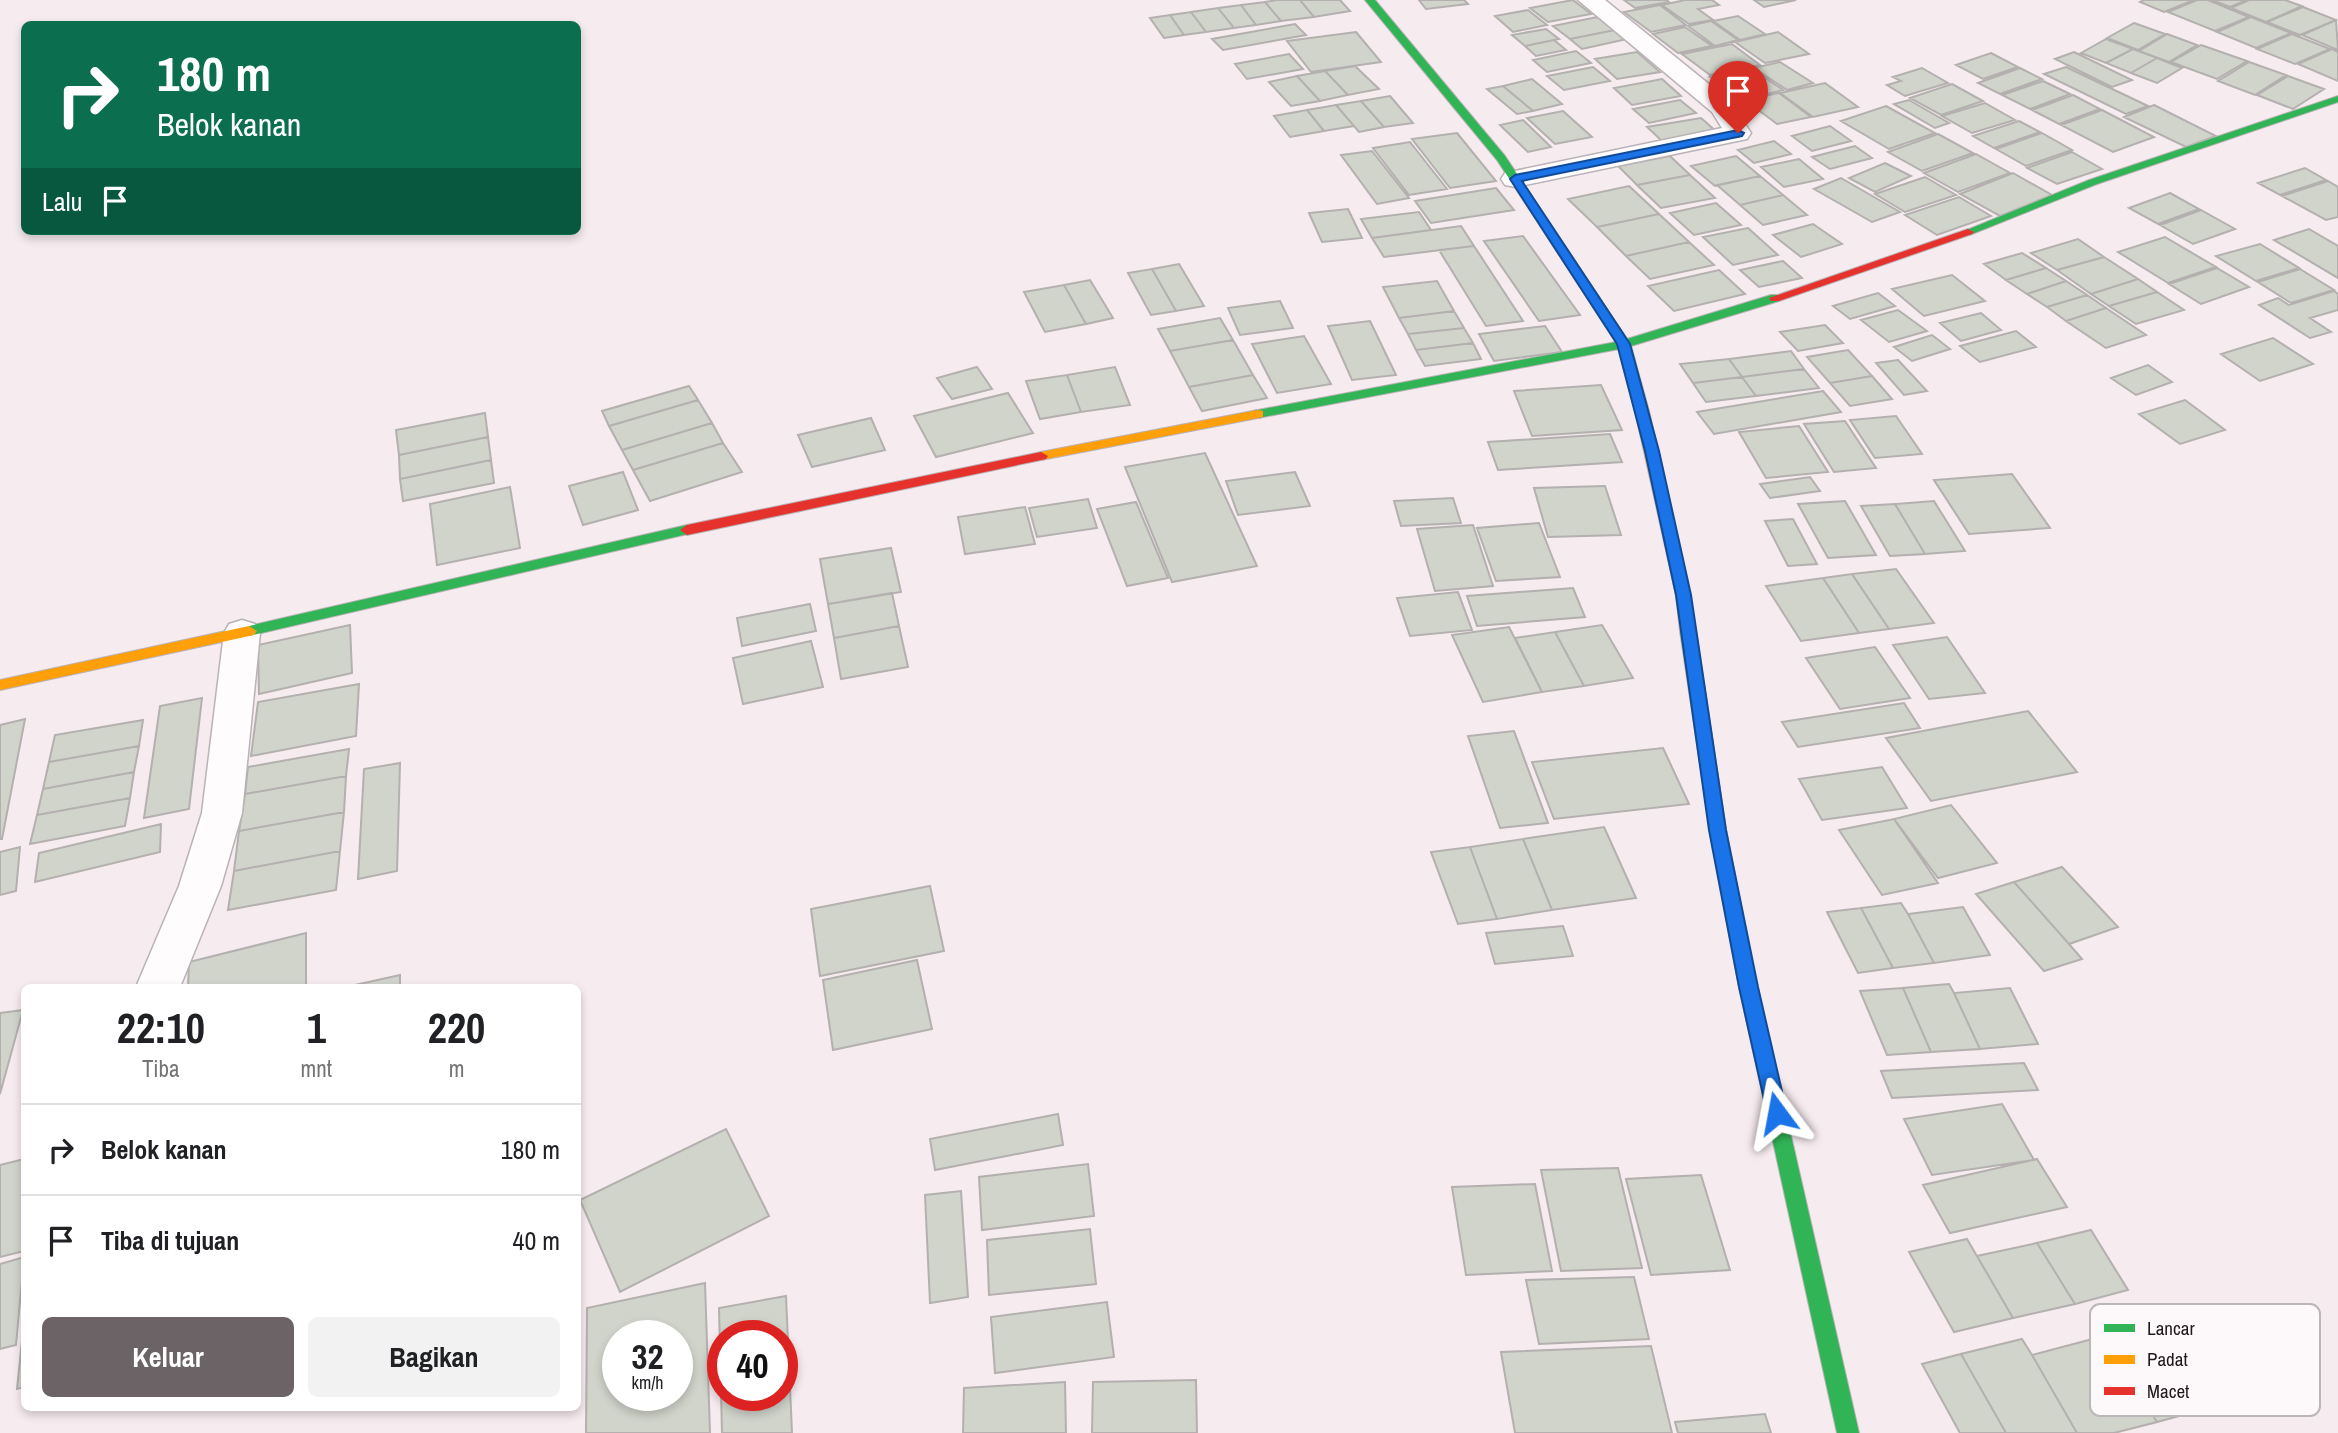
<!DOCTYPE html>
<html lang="id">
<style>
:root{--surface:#fff;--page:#f2f2f2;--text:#202124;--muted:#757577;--line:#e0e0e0;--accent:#6c6366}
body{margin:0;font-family:"Archivo Narrow",sans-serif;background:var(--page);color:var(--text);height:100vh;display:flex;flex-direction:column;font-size:26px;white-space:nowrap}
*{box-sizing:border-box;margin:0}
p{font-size:23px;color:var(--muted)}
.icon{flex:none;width:38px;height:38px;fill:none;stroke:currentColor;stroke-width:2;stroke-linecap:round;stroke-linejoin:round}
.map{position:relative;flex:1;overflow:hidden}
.panel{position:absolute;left:21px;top:984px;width:560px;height:427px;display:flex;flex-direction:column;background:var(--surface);border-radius:10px;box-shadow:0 4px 10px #0003}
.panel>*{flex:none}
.guide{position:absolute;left:21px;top:21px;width:560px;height:214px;border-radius:10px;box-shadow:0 4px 10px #0003;background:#0b6e4f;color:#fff;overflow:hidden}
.speed{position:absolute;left:602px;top:1320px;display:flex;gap:14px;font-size:35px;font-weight:700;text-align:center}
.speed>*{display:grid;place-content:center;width:91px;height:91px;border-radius:50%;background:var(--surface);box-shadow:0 4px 10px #0003;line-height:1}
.speed small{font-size:18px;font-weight:400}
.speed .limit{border:10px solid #d22;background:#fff;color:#111}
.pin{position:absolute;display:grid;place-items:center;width:60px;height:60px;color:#fff;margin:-72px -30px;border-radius:50% 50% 50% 0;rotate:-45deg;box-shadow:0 0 7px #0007}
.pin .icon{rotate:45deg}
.me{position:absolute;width:77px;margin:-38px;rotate:347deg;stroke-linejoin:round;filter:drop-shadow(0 0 5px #0008)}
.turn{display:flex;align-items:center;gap:24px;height:147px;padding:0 21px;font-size:32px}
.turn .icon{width:91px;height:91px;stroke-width:2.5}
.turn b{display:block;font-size:49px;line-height:60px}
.then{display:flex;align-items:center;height:66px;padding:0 21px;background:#0003;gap:14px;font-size:26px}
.eta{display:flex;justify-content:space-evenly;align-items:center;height:119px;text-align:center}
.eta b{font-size:42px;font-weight:700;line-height:49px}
.button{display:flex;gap:14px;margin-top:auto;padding:14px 21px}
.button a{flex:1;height:80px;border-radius:10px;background:var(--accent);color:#fff;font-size:28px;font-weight:700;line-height:80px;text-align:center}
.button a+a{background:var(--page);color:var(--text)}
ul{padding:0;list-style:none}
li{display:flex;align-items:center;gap:21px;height:91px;padding:0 21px;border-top:2px solid var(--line)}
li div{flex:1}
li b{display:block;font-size:26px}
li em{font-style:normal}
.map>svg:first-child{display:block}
.building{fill:#d1d4cb;stroke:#b3b0af;stroke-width:2;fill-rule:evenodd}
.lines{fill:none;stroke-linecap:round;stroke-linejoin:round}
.street-casing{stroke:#bab2b5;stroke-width:3}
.fast-casing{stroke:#bab2b5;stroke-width:2}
.slow-casing{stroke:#bab2b5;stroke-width:2}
.jam-casing{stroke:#bab2b5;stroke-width:2}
.street{fill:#fefcfd;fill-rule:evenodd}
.fast{fill:#30b455;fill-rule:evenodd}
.slow{fill:#ff9f0a;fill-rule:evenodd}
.jam{fill:#e5322d;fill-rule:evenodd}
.route{fill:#1a73e8;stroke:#114b97;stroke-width:2}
.key{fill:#fdf9fa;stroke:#bbb6b7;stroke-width:2}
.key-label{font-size:19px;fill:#211a1c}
</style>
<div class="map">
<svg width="2338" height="1433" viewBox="0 0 2338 1433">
<rect width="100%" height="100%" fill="#f6ebef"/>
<!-- building -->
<path class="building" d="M1277,0H1300L1314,17L1281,21L1265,2Z
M1300,0H1340L1350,11L1314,17Z
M1419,0H1464L1468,4L1426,9Z
M1573,0L1591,14L1548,22L1530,8Z
M1624,0H1667L1669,2L1635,8Z
M1685,0H1712L1719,5L1698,9L1713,20L1689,24L1662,5Z
M1754,0H1796L1764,7Z
M2144,0H2194L2164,12L2140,2Z
M2197,0H2208L2249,17L2215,31L2168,12Z
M2212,0H2247L2230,7Z
M2249,0H2285L2302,6L2266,22L2231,8Z
M1265,2L1281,21L1256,25L1241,5Z
M1241,5L1256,25L1234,28L1218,8Z
M1660,5L1686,25L1651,32L1624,12Z
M2303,7L2336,20L2300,35L2267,22Z
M1218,8L1234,28L1206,32L1191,12Z
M1528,10L1547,25L1513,32L1495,16Z
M1191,12L1206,32L1184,35L1170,15Z
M1170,15L1184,35L1164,38L1150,18Z
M1738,16L1765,34L1740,40L1713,21Z
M1597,17L1615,30L1570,39L1553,26Z
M2251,17L2291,33L2256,48L2217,32Z
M2336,20L2338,50L2302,35Z
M1711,21L1738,40L1715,46L1688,26Z
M2134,23L2165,34L2138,50L2107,38Z
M1295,24L1306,35L1223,50L1212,39Z
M1685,27L1712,46L1678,53L1653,34Z
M1546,29L1559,39L1525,46L1512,35Z
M1615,30L1627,39L1582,49L1570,39Z
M1356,32L1381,62L1311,72L1287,41Z
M1778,32L1809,54L1765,63L1735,42Z
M2167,34L2197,45L2169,62L2139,51Z
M2292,34L2330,49L2295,64L2257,49Z
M2106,39L2133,49L2106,63L2081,53Z
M1554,40L1566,50L1536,56L1525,46Z
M1732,44L1760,65L1710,75L1682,54Z
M2201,45L2247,61L2217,79L2171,62Z
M2133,49L2157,58L2131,73L2106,63Z
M2332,49L2338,52V81L2298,64Z
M1576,51L1591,63L1547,72L1533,60Z
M1637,52L1660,72L1617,79L1595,59Z
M2074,52L2132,80L2112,87L2055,59Z
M1991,53L2018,67L1983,79L1956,65Z
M1289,54L1303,69L1247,79L1235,64Z
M2157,58L2182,68L2157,83L2131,73Z
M1780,62L1813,83L1787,90L1754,68Z
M2249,62L2286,75L2255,95L2218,81Z
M1355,66L1379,89L1348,95L1325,71Z
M1593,67L1610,81L1564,90L1547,76Z
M2066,67L2148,106L2126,114L2044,74Z
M1751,68L1783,90L1743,100L1710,77Z
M1922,68L1948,83L1905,96L1887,85L1901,81L1893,77Z
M2020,68L2042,79L2000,94L1978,83Z
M1325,71L1348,95L1320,101L1297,76Z
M1297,76L1320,101L1291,106L1269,82Z
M2288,76L2324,89L2293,109L2257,95Z
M1532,79L1562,104L1533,111L1503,86Z
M1662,79L1681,96L1632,105L1614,88Z
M2043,81L2070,94L2030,109L2002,95Z
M1825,83L1858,107L1813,117L1780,93Z
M1952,84L1983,101L1941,115L1910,98Z
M1503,86L1533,111L1517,114L1487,89Z
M1779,93L1811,117L1777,124L1745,100Z
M2073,95L2100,109L2059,124L2032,110Z
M1390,96L1413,123L1384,127L1361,101Z
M1680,100L1696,113L1649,123L1633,109Z
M1909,100L1949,123L1935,128L1894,104Z
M1361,101L1384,127L1359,132L1336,105Z
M1985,103L2015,120L1972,133L1942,116Z
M1336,105L1354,126L1324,131L1307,110Z
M2154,105L2216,136L2186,147L2124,117Z
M1886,106L1935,133L1889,149L1841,121Z
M1307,110L1324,131L1290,137L1274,116Z
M2102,110L2154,137L2113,152L2061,125Z
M1563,111L1592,137L1555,144L1527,118Z
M1701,118L1718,133L1664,143L1647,127Z
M1523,120L1551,147L1528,152L1500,125Z
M2019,121L2040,132L1994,148L1973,136Z
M1830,126L1851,141L1812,151L1792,136Z
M1457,133L1496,181L1450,188L1412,139Z
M2042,133L2072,150L2026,166L1996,149Z
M1938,134L1973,153L1922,171L1888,152Z
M1774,141L1791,154L1754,163L1738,150Z
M1410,142L1447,189L1409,195L1373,148Z
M1855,146L1872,158L1830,169L1812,157Z
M1372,151L1409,198L1377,204L1341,155Z
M2072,152L2102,169L2057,184L2027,168Z
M1976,154L2010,173L1958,192L1924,173Z
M1670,156L1690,175L1637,185L1618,166Z
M1736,156L1760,176L1715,186L1691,166Z
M1799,159L1823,179L1784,187L1761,167Z
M1885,163L1911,176L1875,192L1849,178Z
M2305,168L2326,180L2280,195L2258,183Z
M2013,173L2052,195L2000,216L1960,194Z
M1690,175L1715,198L1661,208L1637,185Z
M1760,176L1783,195L1740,205L1717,185Z
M1925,177L1956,195L1905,212L1875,194Z
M1841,178L1900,212L1872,222L1814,189Z
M2328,181L2338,187V217L2326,220L2282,196Z
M1629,186L1659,214L1597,227L1568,199Z
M1496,188L1514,210L1431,223L1415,201Z
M2170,193L2199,209L2158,224L2129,208Z
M1783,195L1807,215L1763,225L1740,205Z
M1959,197L1991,216L1937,235L1905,215Z
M1716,203L1741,225L1694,235L1670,213Z
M1348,209L1362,238L1322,242L1309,213Z
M2201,210L2235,229L2193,244L2160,225Z
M1419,212L1431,230L1372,238L1361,219Z
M1659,214L1689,242L1626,256L1597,227Z
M1813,224L1842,244L1801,257L1773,235Z
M1461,226L1474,246L1384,257L1372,238Z
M1748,228L1778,255L1733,265L1703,237Z
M2309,229L2338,246V278L2274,240Z
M1523,236L1580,315L1539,321L1484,241Z
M2165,237L2216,267L2168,283L2118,252Z
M2078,239L2104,257L2057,270L2031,253Z
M1689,242L1714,265L1650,279L1626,256Z
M2260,244L2299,268L2256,281L2216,256Z
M1474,246L1523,321L1486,326L1439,250Z
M2022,253L2046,268L2006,280L1984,264Z
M2104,257L2138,279L2091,294L2057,270Z
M1783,261L1802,278L1759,287L1740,270Z
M1179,264L1204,306L1176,311L1152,269Z
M2046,268L2066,281L2027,294L2006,280Z
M2217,268L2249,287L2201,304L2169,284Z
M1152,269L1176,311L1151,315L1128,273Z
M2300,269L2334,290L2291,303L2258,282Z
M1719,270L1745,294L1674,311L1648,286Z
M1952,275L1985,301L1924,316L1892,289Z
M2138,279L2157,292L2109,306L2091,294Z
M1090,280L1113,318L1086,324L1064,285Z
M1437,281L1454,311L1399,318L1383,287Z
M2066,281L2087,295L2047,307L2027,294Z
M1064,285L1086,324L1045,332L1024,292Z
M2334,291L2338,294V310L2310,318L2331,332L2310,338L2259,305L2278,298L2289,305Z
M2157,292L2184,310L2136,324L2109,306Z
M1878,293L1895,306L1850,319L1833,306Z
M2087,295L2106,308L2066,321L2047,307Z
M1280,301L1293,328L1240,335L1228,308Z
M2106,308L2146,335L2106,348L2066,321Z
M1898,310L1927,331L1889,342L1861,320Z
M1454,311L1464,328L1408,334L1399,318Z
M1981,313L2001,330L1961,341L1940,323Z
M1220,318L1233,340L1170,351L1158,329Z
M1370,321L1396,375L1352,380L1328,326Z
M1825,325L1843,343L1798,351L1780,332Z
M1545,326L1562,352L1494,361L1479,334Z
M1464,328L1473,343L1416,350L1408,334Z
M2016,331L2036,347L1980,362L1960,346Z
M1932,335L1950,349L1912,361L1894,347Z
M1304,336L1331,384L1277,393L1252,344Z
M2273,338L2313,364L2260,381L2221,354Z
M1233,340L1253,375L1189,387L1170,351Z
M1473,343L1481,359L1425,366L1416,350Z
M1848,350L1872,376L1830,383L1807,357Z
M1791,351L1804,369L1742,377L1729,359Z
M1729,359L1742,377L1693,383L1680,364Z
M1898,360L1927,391L1904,395L1876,363Z
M2148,365L2172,382L2136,395L2111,378Z
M977,367L992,389L952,399L937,378Z
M1115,367L1130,405L1081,412L1067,375Z
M1804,369L1819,388L1756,396L1742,377Z
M1067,375L1081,412L1040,419L1026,381Z
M1253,375L1267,398L1202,411L1189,387Z
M1872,376L1892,399L1850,406L1830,383Z
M1742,377L1756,396L1706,402L1693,383Z
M1601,385L1622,430L1532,436L1514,391Z
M689,386L698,400L609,426L602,411Z
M1823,391L1841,412L1714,434L1697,412Z
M1008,393L1033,433L936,457L914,416Z
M698,400L712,423L622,450L609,426Z
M2185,400L2225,430L2180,444L2139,414Z
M485,413L488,437L399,455L396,430Z
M1896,416L1922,454L1875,458L1850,420Z
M871,418L885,450L812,467L798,435Z
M1845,421L1876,468L1834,472L1804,424Z
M712,423L723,443L633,470L622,450Z
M1799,426L1828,472L1766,478L1739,432Z
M1610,434L1622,462L1498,470L1488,442Z
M488,437L491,460L400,479L399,455Z
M723,443L742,472L650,501L633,470Z
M1205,453L1257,566L1172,582L1125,467Z
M491,460L494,483L403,501L400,479Z
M623,472L638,510L583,525L569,486Z
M1295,472L1310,506L1238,515L1226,481Z
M2012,474L2050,528L1969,534L1934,480Z
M1810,477L1820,491L1770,498L1760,484Z
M1605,486L1621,535L1548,537L1534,488Z
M510,487L520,548L437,565L430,504Z
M1453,498L1461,523L1401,526L1394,501Z
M1088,499L1097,528L1037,537L1029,508Z
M1845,501L1876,555L1828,558L1798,504Z
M1934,501L1965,551L1925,554L1895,504Z
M1136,502L1168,578L1127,586L1097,509Z
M1895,504L1925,554L1890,556L1861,506Z
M1025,507L1035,544L965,554L958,517Z
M1793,519L1817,564L1788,566L1765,521Z
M1539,523L1560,577L1496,581L1477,528Z
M1473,525L1493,586L1435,591L1417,529Z
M891,548L901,592L828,604L820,559Z
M1896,569L1934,623L1889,629L1852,574Z
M1852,574L1889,629L1859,633L1823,578Z
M1823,578L1859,633L1801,641L1766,586Z
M1573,588L1585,617L1477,626L1467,596Z
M1458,592L1472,630L1410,636L1397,598Z
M892,593L899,626L834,638L828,604Z
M810,604L816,631L742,646L737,618Z
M350,625L352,673L259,694L258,645Z
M1602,625L1633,678L1584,686L1555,632Z
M899,626L908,667L841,679L834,638Z
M1509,627L1542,692L1483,702L1452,635Z
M1555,632L1584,686L1542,692L1515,638Z
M1947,637L1985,693L1929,699L1893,645Z
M811,641L823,687L743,704L733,658Z
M1875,647L1910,698L1840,709L1806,658Z
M359,684L356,736L251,756L258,702Z
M202,698L189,809L144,818L160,706Z
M1904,703L1920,728L1798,747L1782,722Z
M2028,711L2077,772L1931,801L1886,738Z
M25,719L2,839H0V725Z
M143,720L139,746L49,762L55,735Z
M1514,731L1548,823L1500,828L1468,736Z
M139,746L134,772L43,789L49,762Z
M1663,748L1689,804L1554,819L1532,762Z
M349,749L346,776L245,794L248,767Z
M400,763L397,871L358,879L364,769Z
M1882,767L1907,808L1822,820L1799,779Z
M134,772L130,798L37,815L43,789Z
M346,776L344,812L239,831L245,794Z
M130,798L125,826L30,844L37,815Z
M1951,805L1997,863L1938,878L1894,819Z
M344,812L340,851L234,871L239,831Z
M1894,819L1938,883L1882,895L1839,830Z
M161,824L160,852L35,882L39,853Z
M1604,827L1636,898L1552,910L1523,839Z
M1523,839L1552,910L1497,919L1470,847Z
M20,847L16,891L0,895V852Z
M1470,847L1497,919L1458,924L1431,852Z
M340,851L336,890L228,910L234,871Z
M2062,867L2118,927L2069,944L2014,882Z
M2014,882L2069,944L2082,959L2044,971L1976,894Z
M930,886L944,951L820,976L811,909Z
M1901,903L1908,914L1934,963L1893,968L1861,908Z
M1963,907L1990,955L1934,963L1908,914Z
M1861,908L1893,968L1858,973L1827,912Z
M1563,926L1573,956L1495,964L1486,933Z
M306,933V987H188L189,962Z
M917,960L932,1029L833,1050L823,980Z
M400,975V987H346Z
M1949,984L1954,993L1980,1049L1931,1052L1903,988Z
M1903,988L1931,1052L1887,1055L1860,991Z
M2010,988L2038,1044L1980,1049L1954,993Z
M23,1010L0,1094V1013Z
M2024,1063L2038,1090L1892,1098L1881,1071Z
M2002,1104L2034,1160L1932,1175L1904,1119Z
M1058,1114L1063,1145L935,1170L930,1139Z
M726,1129L769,1216L620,1292L580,1200Z
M24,1159V1251L0,1257V1165Z
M2037,1159L2067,1207L1950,1233L1923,1185Z
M1088,1164L1094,1216L982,1230L979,1177Z
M1618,1168L1642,1268L1561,1271L1541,1170Z
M1701,1175L1730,1270L1651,1275L1626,1179Z
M1535,1184L1552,1271L1466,1275L1452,1187Z
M961,1191L968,1297L930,1303L925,1195Z
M1090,1229L1096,1284L989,1295L987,1240Z
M2091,1230L2128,1290L2075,1304L2037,1243Z
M1967,1239L2013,1318L1954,1332L1909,1252Z
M2037,1243L2075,1304L2013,1318L1977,1256Z
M24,1257L16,1345L0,1349V1264Z
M1634,1277L1649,1339L1539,1344L1526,1280Z
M705,1283L710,1433H586L587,1308ZM618,1335H677V1395H618Z
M786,1296L792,1433H722L719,1308ZM723,1335H782V1395H723Z
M1107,1302L1114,1357L995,1373L991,1317Z
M2104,1336L2118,1359L2157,1422L2114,1433H2077L2032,1355Z
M2022,1339L2032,1355L2077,1433H2006L1961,1354Z
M24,1340V1387L17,1389L22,1341Z
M2179,1343L2220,1405L2157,1422L2118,1359Z
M1651,1346L1672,1433H1515L1501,1352Z
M1961,1354L2006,1433H1960L1922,1364Z
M1196,1380L1197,1433H1092L1093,1382Z
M1065,1382L1066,1433H963L964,1388Z
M1765,1414L1771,1433H1678L1675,1422Z"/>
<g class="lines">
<defs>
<path id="street" d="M1578,0H1605L1731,102L1751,133L1747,139L1515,187L1505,185L1501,179L1505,173L1722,128L1712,112Z
M242,620L255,624L260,633L242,813L221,886L180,987H136L179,886L202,813L224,633L229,624Z"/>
<path id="fast" d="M1365,0H1375L1505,156L1627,339L1771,295H1779V301L1631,346L1649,411L1642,415L1635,411L1619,349L1258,418L1253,417V411L1258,410L1616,342L1497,160Z
M2338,96V102L2097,184L1972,234L1968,235L1962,232L2089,180Z
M687,525L694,530L692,533L249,636L241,631L249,626Z
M1688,626L1696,631L1726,830L1757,987L1859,1433H1837L1739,987L1710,830L1680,631Z"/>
<path id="slow" d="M1642,407L1649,411L1690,595L1696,631L1688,636L1680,631L1676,595L1635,411Z
M1258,410L1263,411V417L1041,460L1034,456L1041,452Z
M249,626L257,631L254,635L0,690V680Z"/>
<path id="jam" d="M1968,229L1974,232L1972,234L1779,301H1771L1769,298Z
M1041,452L1048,456L1046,459L687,535L680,530L687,525Z"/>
</defs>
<!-- street casing -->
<use href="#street" class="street-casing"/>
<!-- fast casing -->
<use href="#fast" class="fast-casing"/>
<!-- slow casing -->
<use href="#slow" class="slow-casing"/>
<!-- jam casing -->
<use href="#jam" class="jam-casing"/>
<!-- street -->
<use href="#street" class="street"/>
<!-- fast -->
<use href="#fast" class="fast"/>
<!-- slow -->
<use href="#slow" class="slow"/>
<!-- jam -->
<use href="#jam" class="jam"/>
</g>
<!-- route -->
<path class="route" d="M1738,130L1744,133L1742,136L1522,181L1630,344L1659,451L1691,595L1726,830L1758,987L1787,1113L1784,1119L1777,1121L1770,1119L1767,1113L1739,987L1709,830L1676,595L1645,451L1617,344L1510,179L1515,175Z"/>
<!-- legend -->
<rect x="2090" y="1304" width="230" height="112" rx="10" class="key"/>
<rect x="2104" y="1324" width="31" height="8" fill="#30b455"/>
<rect x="2104" y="1355" width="31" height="9" fill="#ff9f0a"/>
<rect x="2104" y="1387" width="31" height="8" fill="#e5322d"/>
<g class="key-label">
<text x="2147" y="1335">Lancar</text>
<text x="2147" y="1366">Padat</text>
<text x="2147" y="1398">Macet</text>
</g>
</svg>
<div class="speed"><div>32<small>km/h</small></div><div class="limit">40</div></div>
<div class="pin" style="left:1738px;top:133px;background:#d93025"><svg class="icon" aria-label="arrive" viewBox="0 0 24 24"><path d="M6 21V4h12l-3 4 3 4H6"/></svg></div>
<svg class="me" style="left:1777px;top:1113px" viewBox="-20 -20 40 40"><path d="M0-17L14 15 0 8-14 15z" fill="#1a73e8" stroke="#fff" stroke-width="4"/></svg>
<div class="guide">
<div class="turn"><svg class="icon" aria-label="right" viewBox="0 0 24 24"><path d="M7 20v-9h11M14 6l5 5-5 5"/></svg><div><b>180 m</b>Belok kanan</div></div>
<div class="then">Lalu<svg class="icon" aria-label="arrive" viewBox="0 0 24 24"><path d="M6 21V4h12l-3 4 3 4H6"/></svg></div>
</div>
<section class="panel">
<div class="eta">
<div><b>22:10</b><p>Tiba</p></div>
<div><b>1</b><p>mnt</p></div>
<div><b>220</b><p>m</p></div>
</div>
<ul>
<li><svg class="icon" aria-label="right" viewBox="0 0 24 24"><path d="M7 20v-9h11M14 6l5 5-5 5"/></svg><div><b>Belok kanan</b></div><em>180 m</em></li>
<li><svg class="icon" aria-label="arrive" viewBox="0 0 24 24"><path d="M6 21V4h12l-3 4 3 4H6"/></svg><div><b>Tiba di tujuan</b></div><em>40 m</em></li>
</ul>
<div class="button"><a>Keluar</a><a>Bagikan</a></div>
</section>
</div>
